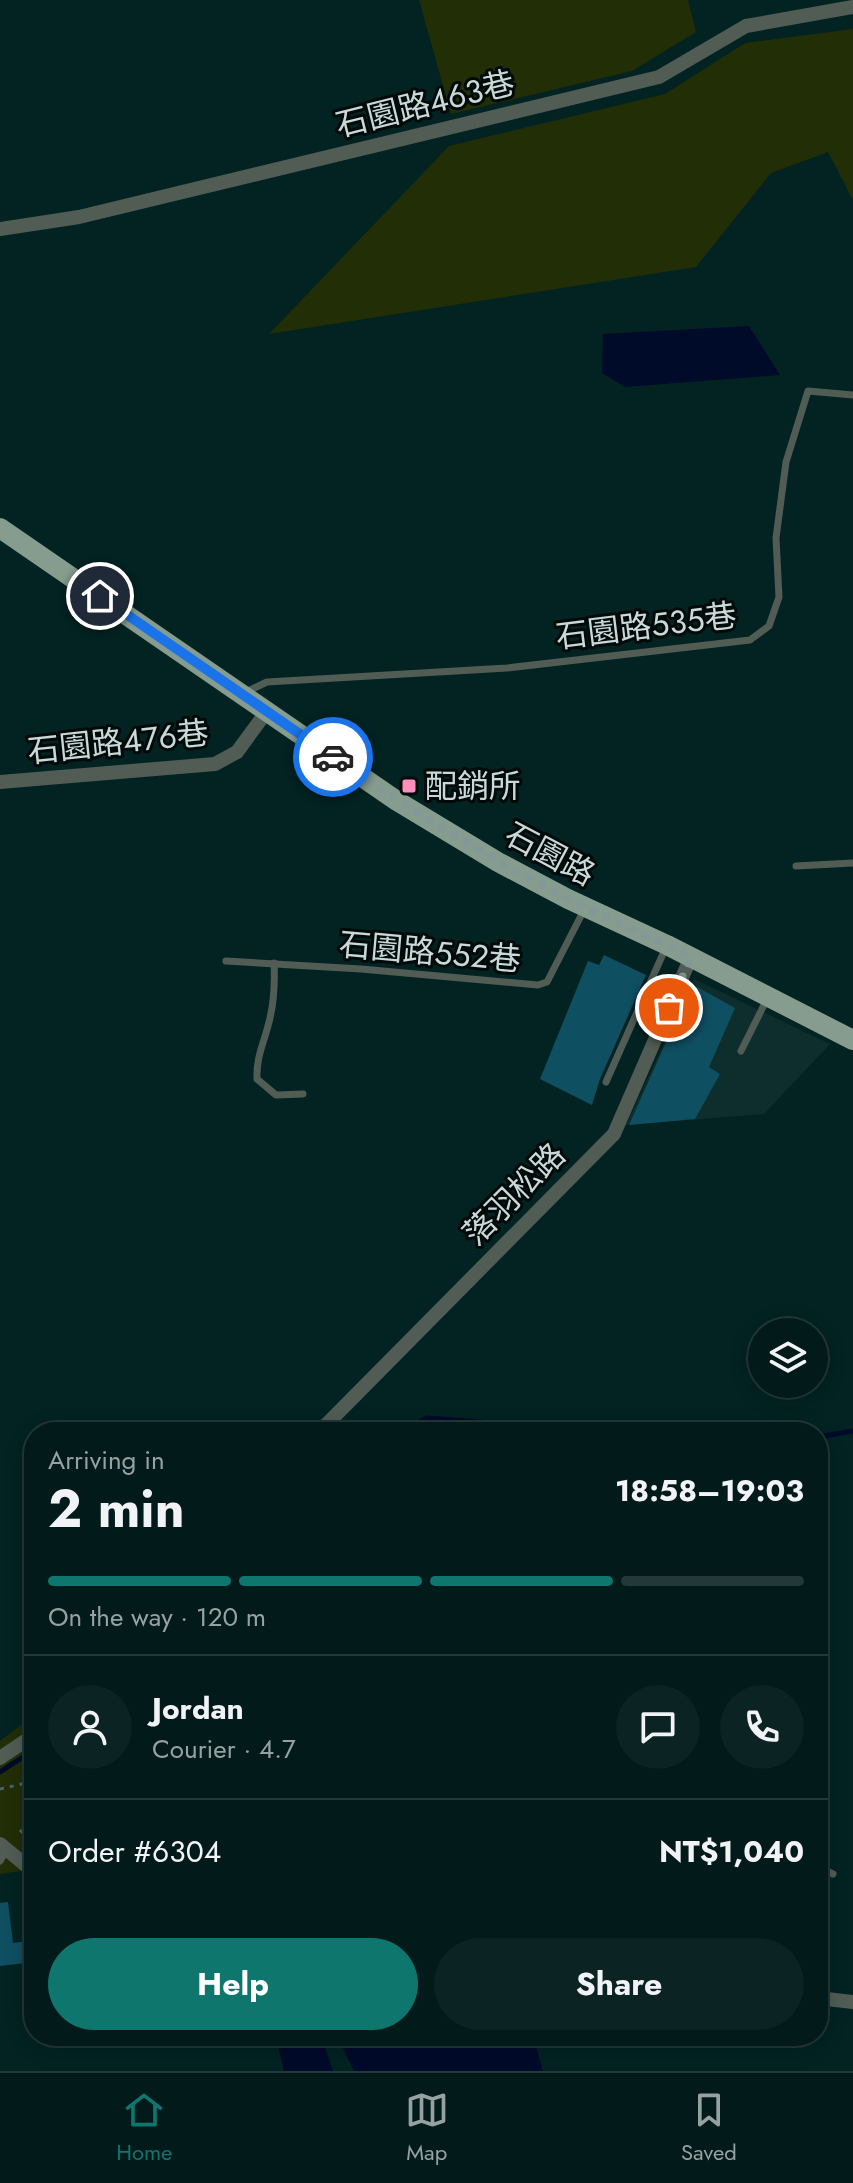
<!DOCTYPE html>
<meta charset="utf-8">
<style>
:root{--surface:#021a1a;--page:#0c2323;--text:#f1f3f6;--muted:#96a1a2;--line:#233839;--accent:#0f766e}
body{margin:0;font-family:Jost,"Noto Sans TC",sans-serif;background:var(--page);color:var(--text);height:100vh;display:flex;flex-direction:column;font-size:30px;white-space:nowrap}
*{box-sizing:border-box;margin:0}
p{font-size:26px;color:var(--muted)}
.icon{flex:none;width:44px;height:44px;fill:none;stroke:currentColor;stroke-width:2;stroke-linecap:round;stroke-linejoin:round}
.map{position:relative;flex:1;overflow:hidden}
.side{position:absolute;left:24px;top:1422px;width:804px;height:624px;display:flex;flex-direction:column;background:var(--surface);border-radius:32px;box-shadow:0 4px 20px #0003,0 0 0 2px var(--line)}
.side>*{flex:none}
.controls{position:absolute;left:748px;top:1318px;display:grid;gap:16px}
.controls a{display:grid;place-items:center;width:80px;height:80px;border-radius:50%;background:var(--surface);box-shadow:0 4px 20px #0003,0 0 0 2px var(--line);font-size:40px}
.pin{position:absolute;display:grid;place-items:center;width:68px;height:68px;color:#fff;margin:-34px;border:4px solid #fff;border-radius:50%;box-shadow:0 2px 8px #0007}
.courier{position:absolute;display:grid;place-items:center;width:80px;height:80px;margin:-40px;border:6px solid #1a73e8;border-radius:50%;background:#fff;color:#222;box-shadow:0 2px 10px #0007}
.headline em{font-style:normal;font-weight:700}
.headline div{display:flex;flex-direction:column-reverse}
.headline{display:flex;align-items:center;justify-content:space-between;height:136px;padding:0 24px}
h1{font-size:52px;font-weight:700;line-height:60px}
.bar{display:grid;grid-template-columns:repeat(4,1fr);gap:12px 8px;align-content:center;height:96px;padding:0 24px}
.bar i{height:10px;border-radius:6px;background:var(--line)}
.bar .selected{background:var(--accent)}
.bar p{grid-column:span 4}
.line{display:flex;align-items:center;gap:20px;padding:0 24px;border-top:2px solid var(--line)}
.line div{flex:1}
.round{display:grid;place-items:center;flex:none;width:84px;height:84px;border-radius:42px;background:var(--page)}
.primary-button{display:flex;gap:16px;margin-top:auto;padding:16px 24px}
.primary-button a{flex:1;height:92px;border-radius:48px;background:var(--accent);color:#fff;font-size:32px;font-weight:700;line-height:92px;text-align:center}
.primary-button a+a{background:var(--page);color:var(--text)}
.menu{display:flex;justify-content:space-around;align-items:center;height:112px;border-top:2px solid var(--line);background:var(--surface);font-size:22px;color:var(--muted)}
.menu a{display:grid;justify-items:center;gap:4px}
.menu .selected{color:var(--accent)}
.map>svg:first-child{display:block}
.built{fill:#0d2e2c}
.green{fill:#212e06}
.water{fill:#000a29}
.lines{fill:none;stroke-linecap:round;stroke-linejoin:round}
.stream{stroke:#000a29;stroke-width:5}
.building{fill:#0f4f62}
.path{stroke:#496463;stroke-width:3;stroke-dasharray:4 6;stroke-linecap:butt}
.service{stroke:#515c55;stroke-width:7}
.minor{stroke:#515c55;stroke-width:14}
.primary{stroke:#859c8e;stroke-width:20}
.done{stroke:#839998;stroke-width:8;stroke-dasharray:0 14.4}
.route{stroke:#1a73e8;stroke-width:10}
.poi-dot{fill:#fe8ebc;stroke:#010a09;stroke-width:3}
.labels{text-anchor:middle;stroke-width:6;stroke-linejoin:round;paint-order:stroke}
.street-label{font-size:32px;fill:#c8d9d8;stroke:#010a09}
.poi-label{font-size:32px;fill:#c8d9d8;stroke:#010a09;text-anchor:start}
</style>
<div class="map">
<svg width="853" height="2071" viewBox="0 0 853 2071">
<rect width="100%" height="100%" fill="#022322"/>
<path class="built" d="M694 979 830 1044 764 1114 626 1125Z"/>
<g class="green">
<path d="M419 0H688L696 32 632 71 451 114Z"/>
<path d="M853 29V200L828 152 771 173 696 267 269 334 449 146 665 94 745 43Z"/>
<path d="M34 1715V1874L22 1871 0 1874V1741Z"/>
</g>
<g class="water">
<path d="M749 326 780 375 625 387 602 373 603 334Z"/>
<path d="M321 2036 333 2071H284L277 2041Z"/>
<path d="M337 2036H533L543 2071H354Z"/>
</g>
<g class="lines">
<g class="stream">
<path d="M400 1432 427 1418 612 1432"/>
<path d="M818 1437 853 1431"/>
<path d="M0 1772 34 1750"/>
</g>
</g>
<g class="building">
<path d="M604 955 646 975 600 1079 592 1105 540 1079 588 961 599 965Z"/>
<path d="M692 984 735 1008 709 1067 720 1074 695 1119 629 1125Z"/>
<path d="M8 1902 13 1943 34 1940V1962L0 1966V1903Z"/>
</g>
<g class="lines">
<g class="path">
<path d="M0 1789 22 1784 34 1770"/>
<path d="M20 1830 34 1844"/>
</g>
<g class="service">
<path d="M246 692 267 682 507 668 750 640 769 626 779 597 776 538 786 462 808 391 853 395"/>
<path d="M796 866 853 863"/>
<path d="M226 961 361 969 538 985 547 982 585 908"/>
<path d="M274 963C275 983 274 1003 269 1022 264 1043 256 1057 257 1079L276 1095 303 1094"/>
<path d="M741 1051 767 999"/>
<path d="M606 1082 666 947"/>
<path d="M0 1861 7 1849"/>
<path d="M818 1867 833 1874"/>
</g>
<g class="minor">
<path d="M0 229 79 217 659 77 746 26 853 7"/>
<path d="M0 782 215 764 237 752 267 711"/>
<path d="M319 1432 614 1134 691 957"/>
<path d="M0 1758 34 1735"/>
<path d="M0 1844 34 1872"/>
<path d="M818 1998 853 2002"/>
</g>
<path class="primary" d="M0 528 397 801 498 862 568 899 667 945 853 1040"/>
</g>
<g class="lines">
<path class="done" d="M333 757C409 809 487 857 569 899 609 920 651 937 691 957L669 1008"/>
<path class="route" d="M100 596 333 757"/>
</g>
<rect class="poi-dot" x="401" y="778" width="16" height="16" rx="4"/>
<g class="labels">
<g class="street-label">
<text transform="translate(425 104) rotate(-14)" y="11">石園路463巷</text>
<text transform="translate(646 626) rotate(-7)" y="11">石園路535巷</text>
<text transform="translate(118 742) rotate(-6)" y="11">石園路476巷</text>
<text transform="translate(550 854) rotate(28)" y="11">石園路</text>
<text transform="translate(430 952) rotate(5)" y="11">石園路552巷</text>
<text transform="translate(514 1194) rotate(-45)" y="11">落羽松路</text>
</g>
<g class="poi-label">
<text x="425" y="797">配銷所</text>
</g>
</g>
</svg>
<div class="controls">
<a><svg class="icon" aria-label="layers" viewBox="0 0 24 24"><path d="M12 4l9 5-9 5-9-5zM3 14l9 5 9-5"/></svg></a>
</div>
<div class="pin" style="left:669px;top:1008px;background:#ea580c"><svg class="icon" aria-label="bag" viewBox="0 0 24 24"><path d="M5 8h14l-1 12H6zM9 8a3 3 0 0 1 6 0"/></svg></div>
<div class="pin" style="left:100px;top:596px;background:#1f2937"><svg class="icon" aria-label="home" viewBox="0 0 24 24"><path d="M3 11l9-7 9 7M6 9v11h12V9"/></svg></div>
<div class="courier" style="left:333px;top:757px"><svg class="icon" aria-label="car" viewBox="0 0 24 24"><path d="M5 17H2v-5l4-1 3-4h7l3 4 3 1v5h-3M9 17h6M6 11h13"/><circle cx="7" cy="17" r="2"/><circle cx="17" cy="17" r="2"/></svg></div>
<section class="side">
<div class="headline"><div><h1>2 min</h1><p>Arriving in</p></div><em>18:58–19:03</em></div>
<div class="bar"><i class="selected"></i><i class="selected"></i><i class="selected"></i><i></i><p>On the way · 120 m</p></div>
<div class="line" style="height:144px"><a class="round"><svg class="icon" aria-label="person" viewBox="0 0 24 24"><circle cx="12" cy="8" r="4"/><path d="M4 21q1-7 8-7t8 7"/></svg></a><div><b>Jordan</b><p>Courier · 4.7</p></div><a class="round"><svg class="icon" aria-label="chat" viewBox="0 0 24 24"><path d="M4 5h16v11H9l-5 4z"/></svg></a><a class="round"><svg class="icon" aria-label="phone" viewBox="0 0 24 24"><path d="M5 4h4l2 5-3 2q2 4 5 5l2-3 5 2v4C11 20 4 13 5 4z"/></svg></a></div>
<div class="line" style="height:104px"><div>Order #6304</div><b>NT$1,040</b></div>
<div class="primary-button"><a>Help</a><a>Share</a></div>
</section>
</div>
<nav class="menu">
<a class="selected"><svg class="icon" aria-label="home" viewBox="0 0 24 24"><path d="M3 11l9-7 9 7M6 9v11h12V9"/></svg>Home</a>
<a><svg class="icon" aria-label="map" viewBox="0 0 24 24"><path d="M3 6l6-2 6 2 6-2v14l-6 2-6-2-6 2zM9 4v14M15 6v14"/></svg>Map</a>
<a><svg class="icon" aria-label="saved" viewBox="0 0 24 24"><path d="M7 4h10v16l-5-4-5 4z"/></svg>Saved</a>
</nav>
